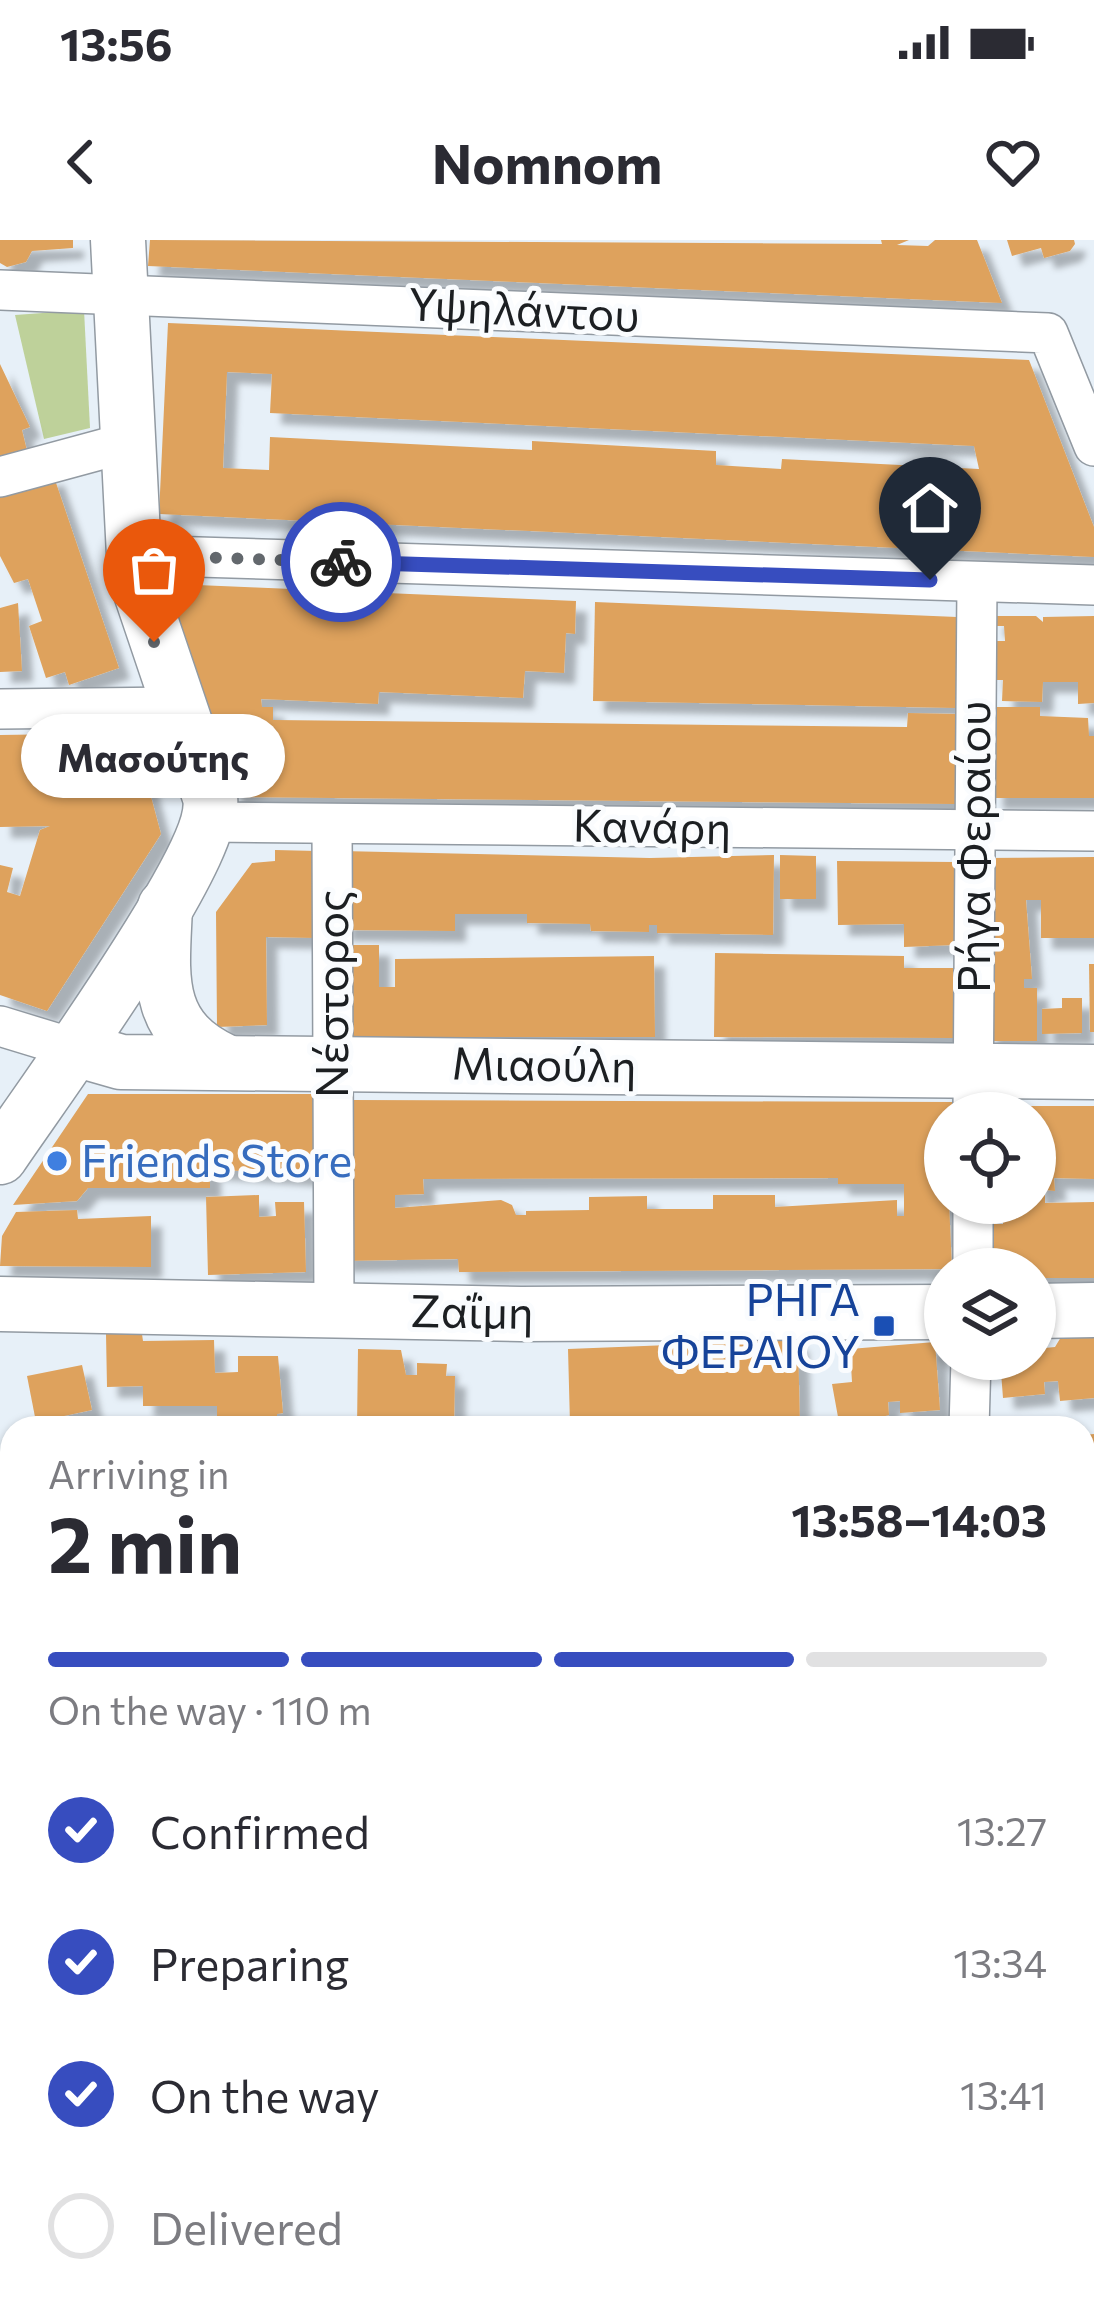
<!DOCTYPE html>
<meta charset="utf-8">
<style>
:root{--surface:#fff;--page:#f7f7f7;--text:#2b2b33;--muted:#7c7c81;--line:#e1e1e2;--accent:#374dbf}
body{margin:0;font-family:Commissioner,sans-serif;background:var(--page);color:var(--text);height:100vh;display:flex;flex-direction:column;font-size:45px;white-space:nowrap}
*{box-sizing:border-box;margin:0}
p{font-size:39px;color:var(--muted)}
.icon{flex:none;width:66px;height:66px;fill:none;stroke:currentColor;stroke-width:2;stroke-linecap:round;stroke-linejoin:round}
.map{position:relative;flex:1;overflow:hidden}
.drawer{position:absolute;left:0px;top:1176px;width:1095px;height:903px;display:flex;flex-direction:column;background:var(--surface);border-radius:36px 36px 0 0;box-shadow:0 3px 9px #0004}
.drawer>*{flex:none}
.tools{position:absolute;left:924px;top:852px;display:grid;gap:24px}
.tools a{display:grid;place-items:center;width:132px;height:132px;border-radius:50%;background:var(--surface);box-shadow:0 3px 9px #0004;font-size:60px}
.pin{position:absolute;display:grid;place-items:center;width:102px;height:102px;color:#fff;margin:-123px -51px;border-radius:50% 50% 50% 0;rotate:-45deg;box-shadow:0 0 12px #0007}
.pin .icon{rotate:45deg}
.courier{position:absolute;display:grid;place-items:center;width:120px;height:120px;margin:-60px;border:9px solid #374dbf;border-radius:50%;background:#fff;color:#222;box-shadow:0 3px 15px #0007}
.bubble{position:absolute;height:84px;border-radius:42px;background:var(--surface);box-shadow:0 3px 9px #0004;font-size:39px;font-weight:700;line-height:84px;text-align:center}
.summary em{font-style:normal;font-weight:700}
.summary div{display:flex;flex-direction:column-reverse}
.summary{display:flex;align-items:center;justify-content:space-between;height:204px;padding:0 48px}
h1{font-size:78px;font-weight:700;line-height:90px}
.bar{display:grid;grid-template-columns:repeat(4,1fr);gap:18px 12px;align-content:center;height:144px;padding:0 48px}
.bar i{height:15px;border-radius:9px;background:var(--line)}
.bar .current{background:var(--accent)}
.bar p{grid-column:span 4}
ol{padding:0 48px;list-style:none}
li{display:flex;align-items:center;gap:36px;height:132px}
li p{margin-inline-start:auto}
li .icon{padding:12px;border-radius:50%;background:var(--accent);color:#fff;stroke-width:4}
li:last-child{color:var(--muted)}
li i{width:66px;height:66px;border:6px solid var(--line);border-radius:50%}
.status{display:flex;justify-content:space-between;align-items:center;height:84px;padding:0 60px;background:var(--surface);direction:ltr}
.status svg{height:33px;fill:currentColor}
header{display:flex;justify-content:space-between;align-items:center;height:156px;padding:0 48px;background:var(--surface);font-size:54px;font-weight:700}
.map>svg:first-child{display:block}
.green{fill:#bed19a}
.forest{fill:#abc673}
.building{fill:#dea25d;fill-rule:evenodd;filter:url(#shadow)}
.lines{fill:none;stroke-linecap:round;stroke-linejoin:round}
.street-casing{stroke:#929aa2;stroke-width:42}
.secondary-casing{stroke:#929aa2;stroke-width:57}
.street{stroke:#fff;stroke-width:39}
.secondary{stroke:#fff;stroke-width:54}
.done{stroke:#63686d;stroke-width:12;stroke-dasharray:0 21.6}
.route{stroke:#374dbf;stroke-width:15}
.shop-dot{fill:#3f7fe0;stroke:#fafcfe;stroke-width:4.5}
.transit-dot{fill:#1a4fb4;stroke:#fafcfe;stroke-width:4.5}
.labels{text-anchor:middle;stroke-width:10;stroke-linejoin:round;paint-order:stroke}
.street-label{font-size:45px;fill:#1c1f22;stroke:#fafcfe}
.shop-label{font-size:45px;fill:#366cbe;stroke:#fafcfe;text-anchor:start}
.transit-label{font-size:45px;fill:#164399;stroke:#fafcfe;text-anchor:end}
</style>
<div class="status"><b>13:56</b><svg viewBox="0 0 49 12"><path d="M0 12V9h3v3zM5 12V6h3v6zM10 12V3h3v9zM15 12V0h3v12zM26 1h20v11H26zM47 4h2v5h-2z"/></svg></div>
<header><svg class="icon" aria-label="back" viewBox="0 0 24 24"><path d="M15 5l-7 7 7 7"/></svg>Nomnom<svg class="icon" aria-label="heart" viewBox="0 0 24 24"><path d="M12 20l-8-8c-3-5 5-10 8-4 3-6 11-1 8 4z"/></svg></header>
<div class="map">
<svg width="1094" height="2078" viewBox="0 0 1094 2078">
<defs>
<filter id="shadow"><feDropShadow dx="11" dy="11" stdDeviation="3" flood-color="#0004"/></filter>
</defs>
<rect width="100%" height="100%" fill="#e7f0f8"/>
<g class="green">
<path d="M84 70 90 188 44 199 15 75Z"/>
<path d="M3 1574H12V1802L3 1797Z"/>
</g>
<path class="forest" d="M1094 1816V2048L1083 2034V1845Z"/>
<g class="building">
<path d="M0 0H73V8L32 11 26 22 7 27 0 23Z"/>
<path d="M150 0 882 4 881 0H909L897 5 928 6 935 0H977L1002 63 148 26Z"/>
<path d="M1007 0H1074L1075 4 1070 11 1044 18 1041 8 1012 16Z"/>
<path d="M168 83 1029 120 1094 287V317L159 274ZM227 132 272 134 270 173 974 206 979 229 782 219 781 229 716 225V211L532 201V210L270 197 269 230 223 228Z"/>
<path d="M0 124 30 187 22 190 29 219 6 225 0 216Z"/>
<path d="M53 234 119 428 69 445 65 432 46 438 29 386 42 381 28 339 14 343 0 316V246Z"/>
<path d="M174 344 576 361 575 394 566 393 564 433 525 431 523 458 379 452 378 464 261 459 262 467H273V480L907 487 908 473 956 474 955 564 233 557 170 353Z"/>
<path d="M595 362 957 377 956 468 593 461Z"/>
<path d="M18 363 22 431 0 432V368Z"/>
<path d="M993 376H1036L1043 382V377L1094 376V463L1078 464V442H1043L1042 462 1002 461 1003 440H993V401H1005L1004 386H993Z"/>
<path d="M992 467H1040V476L1088 478 1089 496H1094V558H992Z"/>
<path d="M134 493 161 594 47 771 0 755V625L13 628 7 652 20 656 40 590 50 586 0 587V495Z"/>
<path d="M275 610 317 611 316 698 266 697 267 785 217 787 216 672 252 623 275 621Z"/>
<path d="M341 611 650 618 774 615 773 695 657 693V685H649V692L591 691 590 684 527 683V674H455V691L340 690Z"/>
<path d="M780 615 816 616V659H780Z"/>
<path d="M1094 617V698H1041V660H1026L1032 739H1024V748H1037V801H986L985 618Z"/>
<path d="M837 621 955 622 954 705 904 707V684L838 685Z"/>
<path d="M342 705H379V747H395V719L654 716 655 797H343Z"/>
<path d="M715 713 904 716V728H954L953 798 714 797Z"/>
<path d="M1089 724H1094V792H1090Z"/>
<path d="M1062 758H1082V793L1042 794V769L1062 768Z"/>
<path d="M88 854H315V936L210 929V948H88L77 961 13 965Z"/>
<path d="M348 860 953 862V873H945L952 1029 459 1032 458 1019 339 1021ZM838 938V944H904V976H897V960L775 967V955H713V969H647V956L589 957V970L526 971V975H516L512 965 501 960 395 968V955L424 954 423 939Z"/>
<path d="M993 866H1094V939L1054 938 1055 951 1045 950V963L1094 962V1038H1035V1029H992L991 984H1003V963H1035V873H993Z"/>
<path d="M259 955V977L276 976 275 962H304L306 1032 208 1035 206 957Z"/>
<path d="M77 970 78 979 151 976V1027L0 1026 2 996 16 972Z"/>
<path d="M106 1094H142L143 1101 214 1100 215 1133 238 1132V1116H278L283 1173 277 1174V1188H217V1166H143V1146L107 1147Z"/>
<path d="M1094 1094V1158L1060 1161 1058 1141 1044 1142 1045 1154 1003 1158 1000 1119H1035V1109L1055 1107 1061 1097Z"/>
<path d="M798 1100 800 1188H707L706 1182H684V1188L570 1184 568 1109Z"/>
<path d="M935 1102 940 1170 900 1173V1161L888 1162 889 1175 840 1188 832 1144 852 1142 850 1109Z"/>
<path d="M358 1109 401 1110 406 1135H417V1123L447 1124 446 1136H455L454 1188H357Z"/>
<path d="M82 1125 92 1170 36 1182 27 1136Z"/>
<path d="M1094 1194V1221L1083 1222V1195Z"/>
<rect x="3" y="1484" width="9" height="90"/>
<path d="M1083 1510 1094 1512V1542L1083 1540Z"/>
<path d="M167 2067H222L216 2078H189Z"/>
<path d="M336 2067H410L422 2073 419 2078H330Z"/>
<path d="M465 2067H555L549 2078H485Z"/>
<path d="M587 2067H616L645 2078H583Z"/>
<path d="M774 2067H805L807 2078H721Z"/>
</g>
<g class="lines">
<g class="street-casing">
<g id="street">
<path d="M0 50 1048 93 1094 206"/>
<path d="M0 237 129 202"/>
<path d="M133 315 1094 345"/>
<path d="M0 469 177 467"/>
<path d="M210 582 1094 591"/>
<path d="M332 584 334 1069"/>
<path d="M0 786 72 808"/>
<path d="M973 873 977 342"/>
<path d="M973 1029V963"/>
<path d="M969 1188 971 1119"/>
<path d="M1083 1351 1094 1353"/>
<path d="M0 1381 12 1377"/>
<path d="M1083 1793 1094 1764"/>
<path d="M0 1823 12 1830"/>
<path d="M443 2067 456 2078"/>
</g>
</g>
<g class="secondary-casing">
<g id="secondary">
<path d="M165 667C162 736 153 788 224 821"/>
<path d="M72 808 121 822 1094 832"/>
<path d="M0 917C40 857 220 614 210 557L135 335 118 0"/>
<path d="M0 1064 521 1074 945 1072"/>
<path d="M1035 1071 1094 1070"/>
</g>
</g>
<use href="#street" class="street"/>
<use href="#secondary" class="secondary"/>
</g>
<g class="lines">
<path class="done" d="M154 402 138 354 133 315 341 322"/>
<path class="route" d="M341 322 930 340"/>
</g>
<circle class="shop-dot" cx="57" cy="921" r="12"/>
<rect class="transit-dot" x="872" y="1074" width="24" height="24" rx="6"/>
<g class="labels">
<g class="street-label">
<text transform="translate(524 70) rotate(3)" y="16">Υψηλάντου</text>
<text transform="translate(652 587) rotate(1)" y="16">Κανάρη</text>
<text transform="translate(974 607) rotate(-90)" y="16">Ρήγα Φεραίου</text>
<text transform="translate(332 754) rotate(-90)" y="16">Νέστορος</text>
<text transform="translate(544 825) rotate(1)" y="16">Μιαούλη</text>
<text transform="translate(472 1072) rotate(1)" y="16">Ζαΐμη</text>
</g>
<g class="shop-label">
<text x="81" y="937">Friends Store</text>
</g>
<g class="transit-label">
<text x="860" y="1076">ΡΗΓΑ<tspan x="860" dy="52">ΦΕΡΑΙΟΥ</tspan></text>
</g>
</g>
</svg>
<div class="tools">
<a><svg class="icon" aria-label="locate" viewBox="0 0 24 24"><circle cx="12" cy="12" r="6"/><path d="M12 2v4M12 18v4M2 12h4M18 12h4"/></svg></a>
<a><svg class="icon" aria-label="layers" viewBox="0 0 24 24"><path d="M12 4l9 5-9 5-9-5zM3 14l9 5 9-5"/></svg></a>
</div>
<div class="pin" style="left:154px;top:402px;background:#ea580c"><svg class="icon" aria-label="bag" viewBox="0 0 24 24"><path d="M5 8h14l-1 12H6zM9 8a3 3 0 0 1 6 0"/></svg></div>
<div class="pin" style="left:930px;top:340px;background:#1f2937"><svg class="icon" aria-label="home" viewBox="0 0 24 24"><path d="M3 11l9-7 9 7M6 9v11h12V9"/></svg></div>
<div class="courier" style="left:341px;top:322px"><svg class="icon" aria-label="bike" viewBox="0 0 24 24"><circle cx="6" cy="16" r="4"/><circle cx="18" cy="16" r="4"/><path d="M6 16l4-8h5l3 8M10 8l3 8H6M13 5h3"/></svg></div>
<div class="bubble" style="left:21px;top:474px;width:264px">Μασούτης</div>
<section class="drawer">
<div class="summary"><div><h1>2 min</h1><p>Arriving in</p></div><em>13:58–14:03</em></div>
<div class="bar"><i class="current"></i><i class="current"></i><i class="current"></i><i></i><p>On the way · 110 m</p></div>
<ol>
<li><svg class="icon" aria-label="check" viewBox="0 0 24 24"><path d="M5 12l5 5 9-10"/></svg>Confirmed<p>13:27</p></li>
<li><svg class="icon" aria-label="check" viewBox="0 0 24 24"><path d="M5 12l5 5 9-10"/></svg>Preparing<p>13:34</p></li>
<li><svg class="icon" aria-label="check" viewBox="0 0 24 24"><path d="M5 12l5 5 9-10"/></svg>On the way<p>13:41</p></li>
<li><i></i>Delivered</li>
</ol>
</section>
</div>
